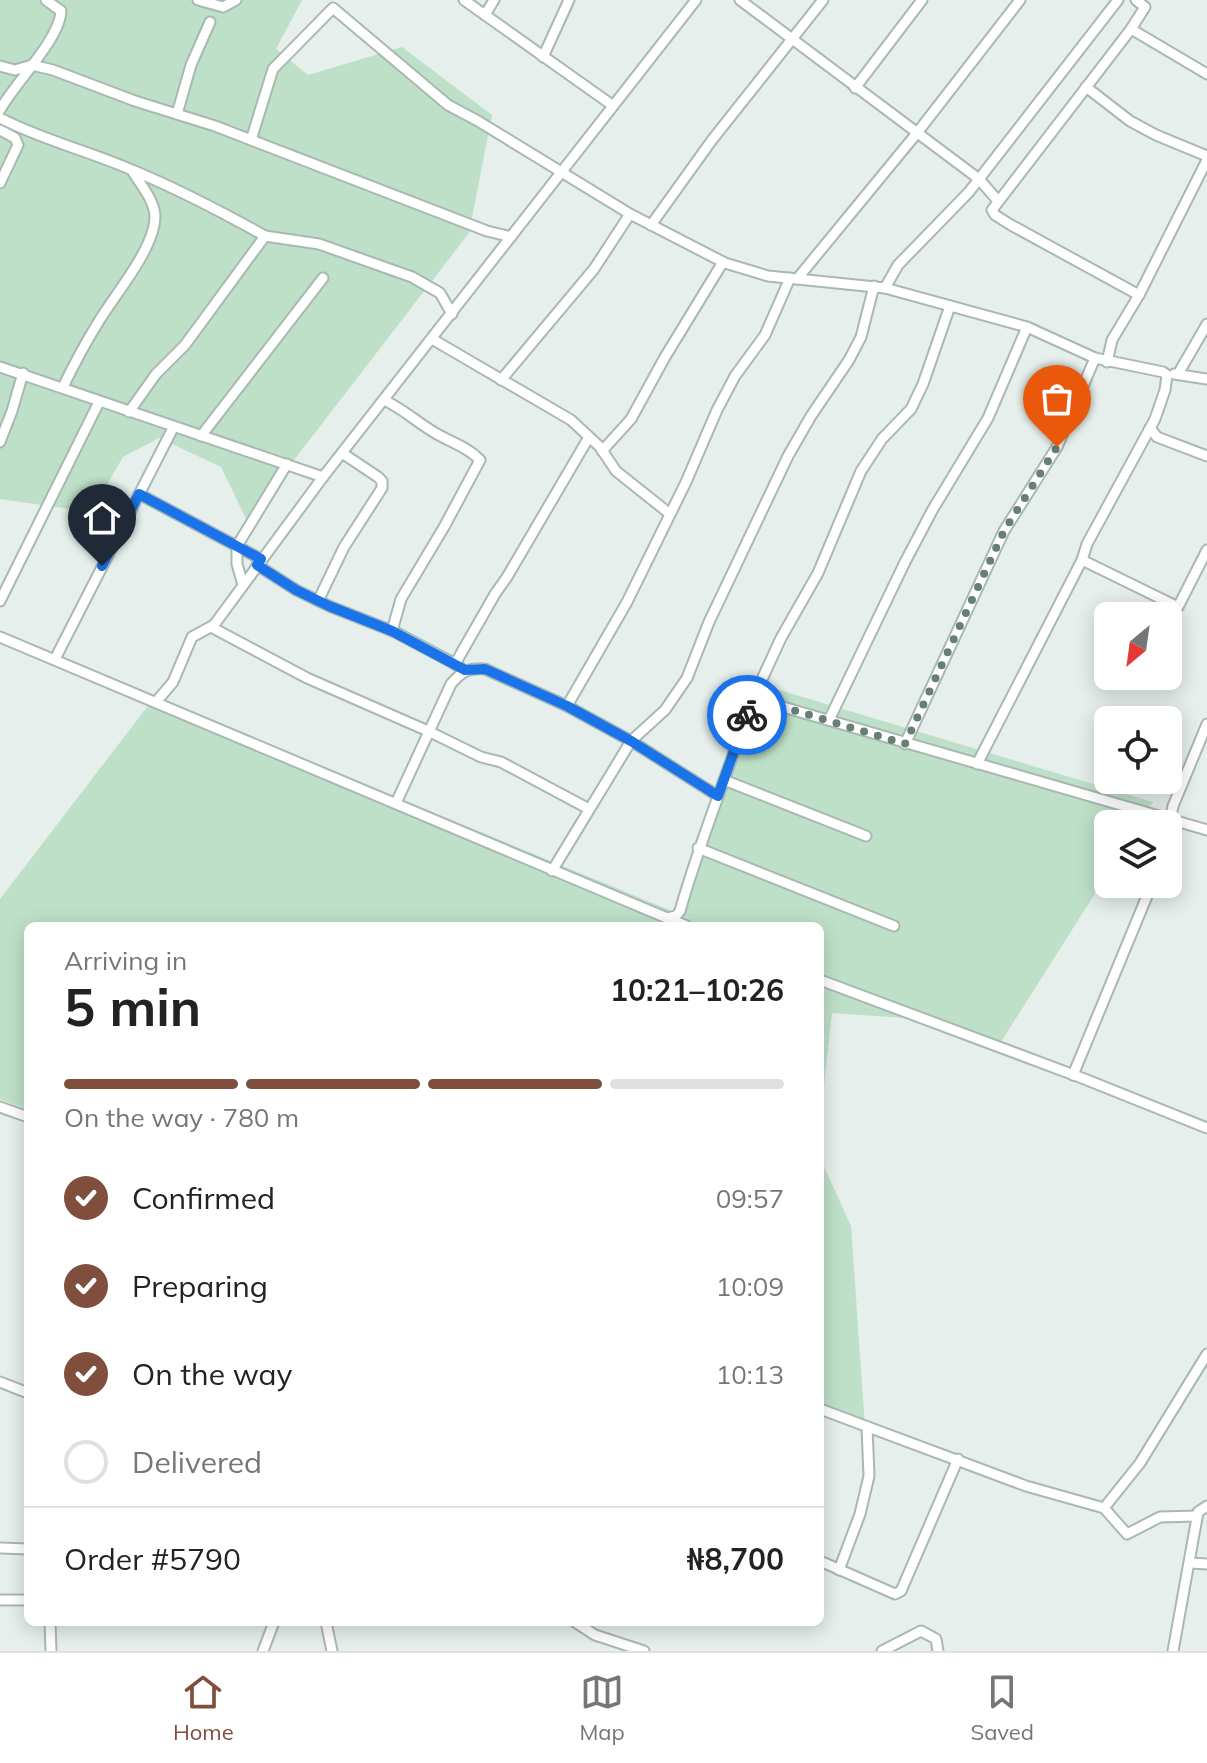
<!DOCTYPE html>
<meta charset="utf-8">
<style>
:root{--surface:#fff;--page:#f2f2f2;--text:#222;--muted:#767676;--line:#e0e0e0;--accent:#804e3d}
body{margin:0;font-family:Mulish,sans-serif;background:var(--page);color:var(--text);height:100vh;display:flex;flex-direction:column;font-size:30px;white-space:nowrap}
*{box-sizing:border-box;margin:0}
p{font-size:26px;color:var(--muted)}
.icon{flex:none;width:44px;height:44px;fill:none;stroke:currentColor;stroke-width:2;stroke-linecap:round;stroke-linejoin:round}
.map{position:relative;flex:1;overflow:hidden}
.panel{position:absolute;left:24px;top:922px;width:800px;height:704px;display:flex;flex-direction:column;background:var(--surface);border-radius:12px;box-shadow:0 4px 20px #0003}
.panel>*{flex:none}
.needle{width:52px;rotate:209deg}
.tools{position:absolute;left:1094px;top:602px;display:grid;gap:16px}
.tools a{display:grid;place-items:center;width:88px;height:88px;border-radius:12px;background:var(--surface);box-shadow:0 4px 20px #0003;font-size:40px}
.pin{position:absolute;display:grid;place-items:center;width:68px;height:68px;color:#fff;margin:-82px -34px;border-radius:50% 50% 50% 0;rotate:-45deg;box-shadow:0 0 8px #0007}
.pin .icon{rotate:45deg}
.courier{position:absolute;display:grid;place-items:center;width:80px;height:80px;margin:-40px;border:6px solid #1a73e8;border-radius:50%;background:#fff;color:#222;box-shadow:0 2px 10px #0007}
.overview em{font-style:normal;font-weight:700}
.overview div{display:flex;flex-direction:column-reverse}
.overview{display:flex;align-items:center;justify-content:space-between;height:136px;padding:0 40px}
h1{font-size:52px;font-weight:700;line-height:60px}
.bar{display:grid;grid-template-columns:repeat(4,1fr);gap:12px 8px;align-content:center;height:96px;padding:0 40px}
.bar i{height:10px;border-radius:6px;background:var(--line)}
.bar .current{background:var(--accent)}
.bar p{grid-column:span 4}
.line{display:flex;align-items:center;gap:20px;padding:0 40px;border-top:2px solid var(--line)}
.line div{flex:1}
ol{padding:0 40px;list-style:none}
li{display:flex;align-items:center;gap:24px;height:88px}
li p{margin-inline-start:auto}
li .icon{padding:8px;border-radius:50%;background:var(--accent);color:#fff;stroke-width:4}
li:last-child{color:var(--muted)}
li i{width:44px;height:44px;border:4px solid var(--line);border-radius:50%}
.tab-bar{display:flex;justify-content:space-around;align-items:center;height:112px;border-top:2px solid var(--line);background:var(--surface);font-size:22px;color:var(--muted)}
.tab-bar a{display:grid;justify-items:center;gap:4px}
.tab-bar .current{color:var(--accent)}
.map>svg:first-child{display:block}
.green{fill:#bfe0c8}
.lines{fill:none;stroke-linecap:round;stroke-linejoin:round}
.minor-casing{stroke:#a8b8b2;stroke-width:13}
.minor{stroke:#fff;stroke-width:9}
.done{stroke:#687f78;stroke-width:8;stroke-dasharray:0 14.4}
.route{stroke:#1a73e8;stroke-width:10}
</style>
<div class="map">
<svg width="1207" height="1651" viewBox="0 0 1207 1651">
<rect width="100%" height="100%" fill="#e6efeb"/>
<g class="green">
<path d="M0 0H302L276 49 308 75 402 47 492 115 469 233 247 521 221 467 159 438 123 457 91 512 0 499Z"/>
<path d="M766 686 1153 802 1139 824H1108V873L1001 1042 905 1018 832 1013 820 1122V926H28V1110L0 1099V899L154 698 677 913Z"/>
<path d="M820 1158 851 1226 865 1427 820 1410Z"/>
</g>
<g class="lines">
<g class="minor-casing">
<g id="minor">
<path d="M198 0 223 7 236 0"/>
<path d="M464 0 612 105"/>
<path d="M740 0 979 179 998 201"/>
<path d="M1136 0 1145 7 1131 29 992 210 995 215 1011 225 1139 295"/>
<path d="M485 15 494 0"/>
<path d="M1131 29 1207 74"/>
<path d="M543 57 569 0"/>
<path d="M0 66 15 70 32 65 53 70 135 101 215 126 487 231 511 237"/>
<path d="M1086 87 1130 121 1156 135 1207 156"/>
<path d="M855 88 922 0"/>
<path d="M0 110C14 84 60 39 61 11L46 0"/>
<path d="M177 114 191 65 210 22"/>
<path d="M0 118C42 140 89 151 132 170 178 189 222 212 265 236"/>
<path d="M0 130 15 138 18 145 0 183"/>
<path d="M251 140 273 69 333 8 448 105 478 121 630 214 725 263 768 276 885 288 1027 327 1095 358 1163 372 1167 375 1165 390 1155 419 1087 544 1082 560 977 764"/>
<path d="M651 225 712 140 823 0"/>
<path d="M797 279 917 133 1020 0"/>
<path d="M885 288 898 265 969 192 1118 0"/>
<path d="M432 339 571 420 600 447 616 471 670 514"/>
<path d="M1107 362 1112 340 1139 295 1207 160"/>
<path d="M0 367 323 477"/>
<path d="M1174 374 1207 379"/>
<path d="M1178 374 1207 324"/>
<path d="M501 380 594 269 630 214"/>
<path d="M63 387C74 364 86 342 99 321 116 293 155 248 155 216 154 200 141 185 133 172"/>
<path d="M384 400C403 409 414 420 432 431 447 441 467 446 480 460L444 527 401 599 392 631"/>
<path d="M129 412 156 374 185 345 265 236 319 244 412 277 440 293 452 314"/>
<path d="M1150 428 1157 437 1207 456"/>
<path d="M201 436 323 278"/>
<path d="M0 442 12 411 23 373"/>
<path d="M602 451 631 419 665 357 723 262"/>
<path d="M139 494 261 559"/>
<path d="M1082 560 1178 607 1207 550"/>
<path d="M257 565 296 590 329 606 395 632 459 666"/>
<path d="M243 585 237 564V546L287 464"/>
<path d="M0 601 99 402"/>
<path d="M318 601 344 547 382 488V481L378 477 342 453"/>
<path d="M211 627 307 678 428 731 481 757 501 762 589 809"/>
<path d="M0 637 667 918 676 916 680 911C700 840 728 773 751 703L783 707 1207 830"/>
<path d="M55 659 173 428"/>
<path d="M455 664 495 594 507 577 589 437"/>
<path d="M156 702 173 682 192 637 214 625 323 477 696 0"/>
<path d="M751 703 781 638 818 573 861 471 882 439 911 409 923 384 950 306"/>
<path d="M567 706 627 602 686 482 717 410 735 376 765 335 790 278"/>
<path d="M829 720 905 562 933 509 988 418 1027 327"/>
<path d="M905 744 1004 531 1057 447 1095 358"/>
<path d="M724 780 866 836"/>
<path d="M396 803 451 684C462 671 468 668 485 669L567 706 631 741 718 796"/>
<path d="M1168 832 1173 806 1207 724"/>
<path d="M698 848 894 926"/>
<path d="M552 871 631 741 665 710 687 678 709 622 788 456 811 416 849 360 861 337 874 286"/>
<path d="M669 919 687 926"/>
<path d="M820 980 1082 1078 1207 1128"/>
<path d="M1073 1075 1152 884"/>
<path d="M0 1107 28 1117"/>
<path d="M0 1382 28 1393"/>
<path d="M820 1409 1026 1486 1104 1508 1127 1534 1160 1517 1197 1516"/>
<path d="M1104 1508 1140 1463 1207 1354"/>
<path d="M0 1548 28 1549"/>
<path d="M820 1561 895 1594 901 1591 958 1459"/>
<path d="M1191 1563 1207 1564"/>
<path d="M839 1570 860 1514 869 1476 867 1427"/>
<path d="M0 1600H28"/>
<path d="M50 1622 51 1651"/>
<path d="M326 1622 332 1651"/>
<path d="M575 1622 595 1635 644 1651"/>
<path d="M263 1651 274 1622"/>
<path d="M882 1651 921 1631 936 1639 938 1651"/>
<path d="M1173 1651 1198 1512 1207 1506"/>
</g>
</g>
<use href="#minor" class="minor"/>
</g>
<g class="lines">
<path class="done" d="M747 715 751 703 783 707 905 744 1004 531 1057 447"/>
<path class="route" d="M102 566 139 494 261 559 257 565 296 590 329 606 392 631 465 670 485 669 567 706 631 741 718 796 747 715"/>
</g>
</svg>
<div class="tools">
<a><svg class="needle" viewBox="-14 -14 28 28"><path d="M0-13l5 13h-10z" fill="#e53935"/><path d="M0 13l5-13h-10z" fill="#767676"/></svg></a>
<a><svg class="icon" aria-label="locate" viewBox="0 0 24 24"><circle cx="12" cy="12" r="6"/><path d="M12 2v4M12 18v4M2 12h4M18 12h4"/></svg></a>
<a><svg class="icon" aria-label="layers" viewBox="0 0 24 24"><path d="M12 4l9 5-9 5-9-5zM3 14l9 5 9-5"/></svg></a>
</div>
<div class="pin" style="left:1057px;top:447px;background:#ea580c"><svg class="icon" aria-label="bag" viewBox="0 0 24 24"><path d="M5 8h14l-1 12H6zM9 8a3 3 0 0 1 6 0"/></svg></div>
<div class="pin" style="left:102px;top:566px;background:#1f2937"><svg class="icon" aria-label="home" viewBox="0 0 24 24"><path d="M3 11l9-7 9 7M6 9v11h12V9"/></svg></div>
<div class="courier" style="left:747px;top:715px"><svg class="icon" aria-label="bike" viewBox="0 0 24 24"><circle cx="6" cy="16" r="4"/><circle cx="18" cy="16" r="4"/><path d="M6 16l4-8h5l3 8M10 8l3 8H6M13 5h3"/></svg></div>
<section class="panel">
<div class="overview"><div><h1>5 min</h1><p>Arriving in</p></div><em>10:21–10:26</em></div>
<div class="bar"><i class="current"></i><i class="current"></i><i class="current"></i><i></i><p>On the way · 780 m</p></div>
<ol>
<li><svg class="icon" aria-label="check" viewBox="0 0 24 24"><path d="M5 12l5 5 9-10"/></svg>Confirmed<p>09:57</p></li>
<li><svg class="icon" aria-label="check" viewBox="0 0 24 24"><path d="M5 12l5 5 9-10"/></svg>Preparing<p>10:09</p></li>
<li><svg class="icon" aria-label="check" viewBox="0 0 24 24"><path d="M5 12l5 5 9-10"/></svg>On the way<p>10:13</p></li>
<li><i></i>Delivered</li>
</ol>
<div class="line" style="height:104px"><div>Order #5790</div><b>₦8,700</b></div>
</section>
</div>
<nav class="tab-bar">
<a class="current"><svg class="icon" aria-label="home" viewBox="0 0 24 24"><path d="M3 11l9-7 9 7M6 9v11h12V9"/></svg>Home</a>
<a><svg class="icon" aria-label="map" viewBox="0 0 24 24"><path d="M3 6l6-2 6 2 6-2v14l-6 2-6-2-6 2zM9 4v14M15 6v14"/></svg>Map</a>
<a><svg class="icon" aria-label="saved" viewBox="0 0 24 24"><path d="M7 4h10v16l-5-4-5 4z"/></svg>Saved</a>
</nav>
